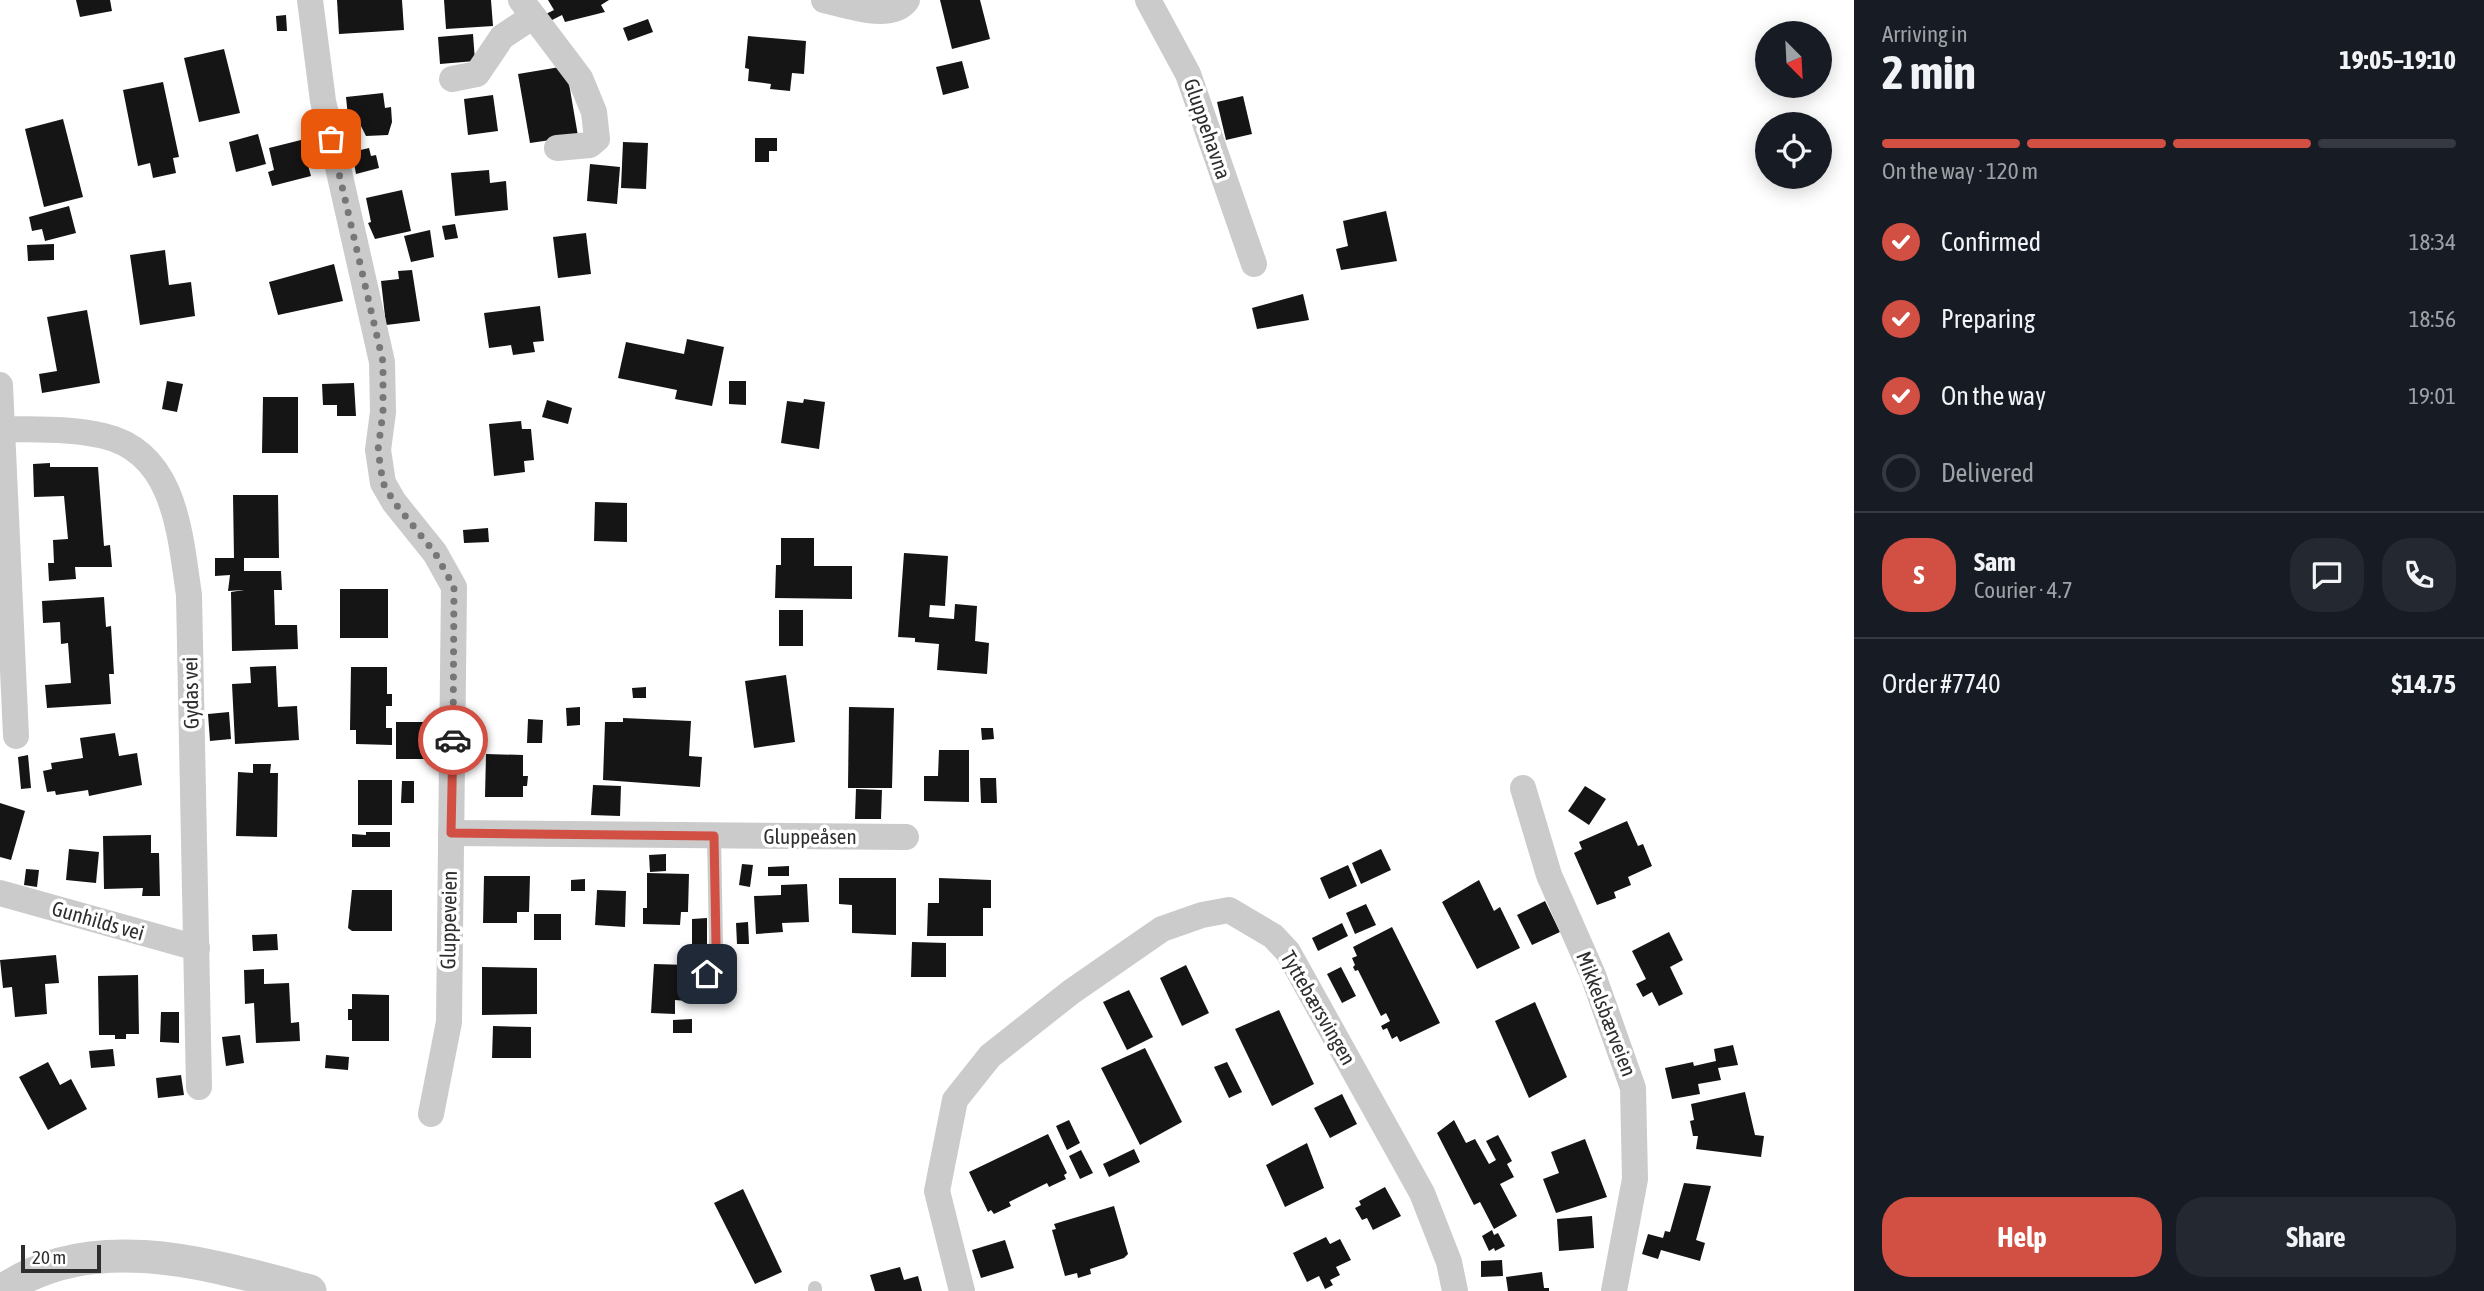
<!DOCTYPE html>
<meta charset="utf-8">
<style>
:root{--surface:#171b24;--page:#242831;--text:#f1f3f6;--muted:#9ea1a6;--line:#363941;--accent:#d24f43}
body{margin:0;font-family:"Asap Condensed",sans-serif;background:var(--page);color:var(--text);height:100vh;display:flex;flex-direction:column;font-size:26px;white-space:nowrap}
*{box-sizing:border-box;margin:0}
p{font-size:23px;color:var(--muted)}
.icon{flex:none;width:38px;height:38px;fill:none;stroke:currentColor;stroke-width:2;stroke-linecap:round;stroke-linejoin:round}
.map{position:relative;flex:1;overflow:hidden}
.drawer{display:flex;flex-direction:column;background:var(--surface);width:630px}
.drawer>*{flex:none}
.needle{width:46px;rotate:156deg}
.buttons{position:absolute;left:1755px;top:21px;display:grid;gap:14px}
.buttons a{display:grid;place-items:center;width:77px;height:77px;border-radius:50%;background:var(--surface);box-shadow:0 4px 18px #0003;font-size:35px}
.scale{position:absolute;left:21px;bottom:18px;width:80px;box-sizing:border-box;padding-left:7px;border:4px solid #2e2e2e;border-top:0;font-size:19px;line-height:24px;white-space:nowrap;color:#2e2e2e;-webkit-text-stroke:5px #fff;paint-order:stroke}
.pin{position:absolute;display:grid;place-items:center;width:60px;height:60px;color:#fff;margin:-30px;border-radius:14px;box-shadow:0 4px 10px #0006}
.courier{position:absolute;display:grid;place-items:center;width:70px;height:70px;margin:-35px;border:5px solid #d24f43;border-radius:50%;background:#fff;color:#222;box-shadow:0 2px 9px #0007}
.overview em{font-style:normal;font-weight:700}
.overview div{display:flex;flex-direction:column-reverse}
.overview{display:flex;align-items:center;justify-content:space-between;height:119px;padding:0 28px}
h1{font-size:46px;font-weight:700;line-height:52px}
.bar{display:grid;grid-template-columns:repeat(4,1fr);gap:10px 7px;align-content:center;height:84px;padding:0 28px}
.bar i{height:9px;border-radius:5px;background:var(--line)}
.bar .on{background:var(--accent)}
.bar p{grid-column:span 4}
.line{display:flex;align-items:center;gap:18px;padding:0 28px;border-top:2px solid var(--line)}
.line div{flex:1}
.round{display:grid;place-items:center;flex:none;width:74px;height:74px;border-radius:28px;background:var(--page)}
ol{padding:0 28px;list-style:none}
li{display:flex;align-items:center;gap:21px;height:77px}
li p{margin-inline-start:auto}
li .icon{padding:7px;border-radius:50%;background:var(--accent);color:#fff;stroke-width:4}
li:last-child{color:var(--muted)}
li i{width:38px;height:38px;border:4px solid var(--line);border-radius:50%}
.primary-button{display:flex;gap:14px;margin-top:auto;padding:14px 28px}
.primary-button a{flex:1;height:80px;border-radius:28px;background:var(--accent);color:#fff;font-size:28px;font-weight:700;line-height:80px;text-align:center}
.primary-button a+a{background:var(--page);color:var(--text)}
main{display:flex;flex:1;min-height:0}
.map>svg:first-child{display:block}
.building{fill:#151515}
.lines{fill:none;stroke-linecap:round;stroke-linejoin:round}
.service{stroke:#cbcbcb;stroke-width:14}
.minor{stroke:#cbcbcb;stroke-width:26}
.tertiary{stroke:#cbcbcb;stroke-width:33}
.done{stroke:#777;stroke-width:7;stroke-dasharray:0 12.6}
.route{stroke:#d24f43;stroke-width:9}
.labels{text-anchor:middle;stroke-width:7;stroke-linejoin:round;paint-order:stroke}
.street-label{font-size:21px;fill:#2e2e2e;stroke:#fff}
</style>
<main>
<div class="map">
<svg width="1854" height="1291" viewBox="0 0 1854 1291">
<rect width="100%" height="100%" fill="#fff"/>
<g class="building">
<path d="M76 0H110L112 11 80 17Z"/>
<path d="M337 0H402L404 30 339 34Z"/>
<path d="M444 0H491L493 26 446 29Z"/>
<path d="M548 0H609L601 5 605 12 565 22 562 15 550 21 546 14 554 10Z"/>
<path d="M940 0H980L990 39 952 49Z"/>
<path d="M286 15 287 31H277L276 16Z"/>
<path d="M648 19 653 32 628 41 623 28Z"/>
<path d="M473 34 475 61 440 64 438 37Z"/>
<path d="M748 36 806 41 804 74 792 73 790 91 770 89 771 84 748 81 749 69 745 68Z"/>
<path d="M224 49 240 113 199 122 184 58Z"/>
<path d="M962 61 969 88 943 95 936 67Z"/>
<path d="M566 66 578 136 530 143 518 74Z"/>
<path d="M163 82 179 157 173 158 176 173 153 178 150 163 138 166 123 90Z"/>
<path d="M383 93 385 108 391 107 392 122 388 135 366 136 361 126 349 127 346 97Z"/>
<path d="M493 95 498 131 468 135 464 99Z"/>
<path d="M1243 96 1252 134 1226 140 1217 102Z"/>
<path d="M63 119 83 197 44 207 25 129Z"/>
<path d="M258 134 266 164 236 172 229 142Z"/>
<path d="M755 138H777V151H769V162H755Z"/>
<path d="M301 140 311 176 272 186 268 172 274 170 269 148Z"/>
<path d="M623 142 648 143 646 189 621 188Z"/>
<path d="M369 148 371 156 376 155 379 168 356 174 352 152Z"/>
<path d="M590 164 620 167 617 204 587 201Z"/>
<path d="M489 170 490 183 506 181 508 210 455 216 451 173Z"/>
<path d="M402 190 411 231 375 239 368 223 371 222 366 198Z"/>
<path d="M69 206 76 233 45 241 42 229 32 231 29 217Z"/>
<path d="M1386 211 1397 261 1341 270 1336 249 1348 246 1343 221Z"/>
<path d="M455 224 458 238 445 240 442 226Z"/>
<path d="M430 230 434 257 411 262 404 236Z"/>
<path d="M586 233 591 274 558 278 553 237Z"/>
<path d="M54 244V260L28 261 27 245Z"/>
<path d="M165 250 169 285 191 282 195 316 140 325 130 255Z"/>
<path d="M334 264 343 301 278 315 269 282Z"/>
<path d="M412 270 420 321 386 325 381 281 399 279 398 271Z"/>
<path d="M1303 294 1309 320 1257 329 1252 308Z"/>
<path d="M540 306 544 341 533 342 535 352 513 355 511 345 489 348 484 313Z"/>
<path d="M87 310 100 383 42 393 39 374 57 371 47 317Z"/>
<path d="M687 339 724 347 712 406 675 399 677 390 618 378 626 342 684 354Z"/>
<path d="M167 381 183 384 177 412 162 409Z"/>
<path d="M729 381H746V405L729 404Z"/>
<path d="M354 383 356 416H337V405H323L322 384Z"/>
<path d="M263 397H298V453H262Z"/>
<path d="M804 399 825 402 819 449 781 443 787 401 803 403Z"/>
<path d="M547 400 572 408 568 424 542 417Z"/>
<path d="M521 421 522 429H531L534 460 524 461 525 472 494 476 489 424Z"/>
<path d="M50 463V467H98L104 546 110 545 112 567H75L76 579 49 581 48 563H54L53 540 68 539 64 496 34 497 33 464Z"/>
<path d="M233 495H278L279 558H244V571H281L282 590H274L275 625H297L298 649 232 651 231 592 244 590 228 591 230 575 215 576V558H234Z"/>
<path d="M595 502 627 503V542L594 541Z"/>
<path d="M488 528 489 542 464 543 463 530Z"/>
<path d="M781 538H814V566H852V599L775 598 776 565H781Z"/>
<path d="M904 553 948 556 945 606 930 605 929 617 954 619 955 604 977 606 975 641 989 643 987 674 937 670 939 644 915 642V638L898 637Z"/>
<rect x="340" y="589" width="48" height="49"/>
<path d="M104 597 106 627 111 626 114 674H109L111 704 47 708 45 685 71 683 68 643 61 644 60 622 43 623 42 601Z"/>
<rect x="779" y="610" width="24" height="36"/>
<path d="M276 666 278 707 297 706 299 740 235 744 232 684 251 683 250 667Z"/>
<path d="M351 667H387V694H392V706H386V728H392V745L356 744V730H350Z"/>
<path d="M786 675 795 742 754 748 745 681Z"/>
<path d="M646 687V698H633L632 688Z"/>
<path d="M580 707V725L567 726 566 708Z"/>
<path d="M849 707 894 708 892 788H848Z"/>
<path d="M229 712 231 739 210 741 208 714Z"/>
<path d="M623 718 691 721 689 756 702 757 700 787 603 780 605 722H623Z"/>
<path d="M528 719 543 720 542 743H527Z"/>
<path d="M396 722H430L429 759H396Z"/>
<path d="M981 728H993L994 739 982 740Z"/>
<path d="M115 733 119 756 137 753 142 785 89 796 88 790 56 795 55 791 47 792 43 771 52 769 51 763 83 758 80 738Z"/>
<path d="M939 750H969V802L924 801V776H938Z"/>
<path d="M486 754 523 755V776H528L527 786H523V797H485Z"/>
<path d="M28 755 31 788 21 789 18 757Z"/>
<path d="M253 764H271L270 773H278L277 837 236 836 238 772 253 773Z"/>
<path d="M980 778H996L997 803H981Z"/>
<rect x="358" y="780" width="34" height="45"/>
<path d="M402 781H414V803H401Z"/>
<path d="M593 785 621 786 620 816 591 815Z"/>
<path d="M1585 786 1606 799 1589 825 1568 811Z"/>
<path d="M856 789 882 790 881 819H855Z"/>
<path d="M0 803 25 811 11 860 0 857Z"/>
<path d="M1627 821 1638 846 1643 844 1652 866 1628 877 1631 885 1614 892 1616 898 1597 905 1574 853 1582 849 1579 842Z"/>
<path d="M366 832H390V847H352V834L366 835Z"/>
<path d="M151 835V853H159L160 896H142L143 888 104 889 103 836Z"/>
<path d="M69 849 99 852 96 883 66 880Z"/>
<path d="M1381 849 1391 870 1361 884 1352 863Z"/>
<path d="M666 854V871L650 872 649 855Z"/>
<path d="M742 864 753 865 750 887 739 885Z"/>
<path d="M1348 865 1357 886 1329 899 1320 878Z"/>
<path d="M789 866V876H768V867Z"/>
<path d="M26 869 39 870 37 887 24 885Z"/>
<path d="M647 873 689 874 688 912H681L680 925 643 924V908H647Z"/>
<path d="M484 876H530L529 912H517V923H483Z"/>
<path d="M839 878H896V935L852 933V905L839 904Z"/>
<path d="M939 878 991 880V908H983V936H927L928 903H939Z"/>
<path d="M585 879V891H571V880Z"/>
<path d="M1479 880 1494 911 1500 907 1520 948 1477 969 1442 902Z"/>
<path d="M807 884 809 922 782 923 783 932 756 934 754 896 781 895V885Z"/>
<path d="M352 890H392V931H352L348 928Z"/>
<path d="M597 890 626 891 625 927 595 925Z"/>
<path d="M1545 901 1560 932 1532 945 1517 915Z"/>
<path d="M1366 904 1376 925 1355 934 1346 913Z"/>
<rect x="534" y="914" width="27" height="26"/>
<path d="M707 918V944H692V919Z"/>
<path d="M748 922 749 944H737L736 923Z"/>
<path d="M1342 923 1348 936 1318 951 1312 938Z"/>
<path d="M1392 927 1440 1023 1400 1042 1397 1036 1392 1039 1387 1028 1383 1030 1381 1026 1390 1021 1386 1013 1381 1016 1358 970 1355 971 1353 967 1355 965 1352 958 1357 956 1353 947Z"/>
<path d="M1669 932 1683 960 1670 967 1683 994 1659 1006 1652 992 1643 997 1636 984 1646 979 1632 951Z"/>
<path d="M277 934 278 950 253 951 252 935Z"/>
<path d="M912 942 946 943V977H911Z"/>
<path d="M56 955 59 983 45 984 47 1014 15 1017 12 987 3 988 0 960Z"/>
<path d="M654 964 688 965 687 1001 675 1000V1014L651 1013Z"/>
<path d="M1186 965 1209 1013 1182 1026 1160 978Z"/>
<path d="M482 967 537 968V1014L482 1015Z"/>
<path d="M1341 967 1356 996 1342 1003 1327 974Z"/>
<path d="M264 969V984L289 983 291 1023 299 1022 300 1041 256 1043 254 1003 245 1004 244 970Z"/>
<path d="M138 975 139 1034H126V1039H115V1035H99L98 976Z"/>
<path d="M1129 990 1153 1037 1127 1050 1103 1002Z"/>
<path d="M352 994 389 995V1041H352V1020H348V1009H352Z"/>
<path d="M1535 1002 1567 1077 1529 1098 1495 1021Z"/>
<path d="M1279 1010 1314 1084 1272 1106 1235 1029Z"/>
<path d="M161 1012H179V1043L160 1042Z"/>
<path d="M692 1019V1033H673V1020Z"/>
<path d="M493 1026 531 1027V1058H492Z"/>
<path d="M240 1035 244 1063 226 1066 222 1037Z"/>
<path d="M1733 1045 1738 1065 1718 1068 1721 1080 1698 1084 1700 1094 1672 1099 1665 1068 1693 1062 1694 1066 1716 1061 1714 1049Z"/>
<path d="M1145 1048 1182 1122 1140 1145 1101 1068Z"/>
<path d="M113 1049 115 1066 91 1068 89 1051Z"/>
<path d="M326 1055 349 1057 348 1070 325 1068Z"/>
<path d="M48 1062 60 1085 71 1079 87 1109 48 1130 19 1077Z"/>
<path d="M1227 1062 1242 1092 1229 1098 1214 1067Z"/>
<path d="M181 1075 184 1095 158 1098 156 1078Z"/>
<path d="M1745 1092 1755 1135 1764 1136 1761 1157 1696 1149 1698 1136H1693L1690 1121 1694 1120 1691 1104Z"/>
<path d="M1342 1094 1357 1124 1330 1138 1314 1108Z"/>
<path d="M1069 1120 1080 1143 1067 1150 1056 1126Z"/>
<path d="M1454 1120 1466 1143 1475 1139 1489 1164 1496 1160 1486 1141 1498 1135 1512 1161 1507 1164 1514 1177 1500 1184 1517 1216 1494 1229 1480 1202 1474 1205 1437 1133Z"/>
<path d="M1048 1134 1067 1173 1064 1175 1066 1179 1049 1187 1047 1183 1009 1202 1011 1206 994 1214 991 1210 988 1212 969 1172Z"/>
<path d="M1585 1139 1607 1197 1556 1213 1543 1179 1559 1173 1551 1152Z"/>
<path d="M1307 1143 1324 1188 1285 1207 1266 1165Z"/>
<path d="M1134 1149 1140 1162 1109 1177 1103 1164Z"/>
<path d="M1081 1150 1093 1173 1080 1179 1069 1156Z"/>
<path d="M1684 1183 1711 1186 1696 1240 1705 1243 1700 1261 1661 1250 1658 1259 1642 1254 1648 1234 1663 1238 1665 1231 1670 1232Z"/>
<path d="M1385 1187 1401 1216 1373 1230 1367 1218 1362 1220 1355 1208 1361 1205 1359 1201Z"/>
<path d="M743 1189 782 1272 755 1284 714 1203Z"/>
<path d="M1114 1206 1128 1254 1124 1258 1090 1269 1091 1274 1078 1278 1077 1273 1065 1276 1052 1230 1056 1229 1054 1224Z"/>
<path d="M1592 1216 1594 1248 1559 1251 1557 1219Z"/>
<path d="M1492 1230 1494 1235 1498 1233 1505 1246 1495 1251 1494 1248 1489 1251 1482 1236Z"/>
<path d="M1326 1237 1330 1244 1340 1239 1351 1260 1336 1267 1340 1275 1330 1280 1333 1285 1325 1289 1319 1276 1307 1282 1293 1253Z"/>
<path d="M1005 1240 1014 1268 981 1278 972 1250Z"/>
<path d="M1502 1260 1503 1276 1481 1277V1261Z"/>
<path d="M900 1267 904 1280 918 1276 922 1291H875L870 1275Z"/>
<path d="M1542 1272 1544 1288H1549V1291H1508L1506 1277Z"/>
</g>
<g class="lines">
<g class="service">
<path d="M707 974 716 944 714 836"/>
<path d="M815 1291V1288"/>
</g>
<g class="minor">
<path d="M310 0 323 101 382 362 383 412 378 450 383 483 394 502 435 553 454 587 449 1022 431 1114"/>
<path d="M521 0 580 78 594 112 597 139 590 145 557 148"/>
<path d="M824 0C846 5 891 22 907 0"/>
<path d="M1148 0 1188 74 1254 264"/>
<path d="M452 79 477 74 502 37 532 17"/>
<path d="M0 385 16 736"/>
<path d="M3 429C36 430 72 428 104 436 176 453 180 535 189 595L199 1087"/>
<path d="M1523 788 1549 875 1593 975 1633 1088 1635 1179 1614 1291"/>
<path d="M451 833 906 837"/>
<path d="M0 893 197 948"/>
<path d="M962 1291 937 1191 955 1100 990 1056 1071 992 1162 929 1202 915 1229 910 1273 936 1288 952 1422 1193 1449 1262 1455 1291"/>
</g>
<path class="tertiary" d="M2 1291C92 1227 213 1265 310 1291"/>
</g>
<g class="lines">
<path class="done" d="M331 139 383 362V412L378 450 383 483 394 502 435 553 454 587 453 740"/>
<path class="route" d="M453 740 451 833 714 836 716 944 707 974"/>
</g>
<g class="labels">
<g class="street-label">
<text transform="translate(1207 129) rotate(71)" y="7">Gluppehavna</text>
<text transform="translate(191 693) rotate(-91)" y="7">Gydas vei</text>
<text x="810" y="844">Gluppeåsen</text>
<text transform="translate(449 920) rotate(-89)" y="7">Gluppeveien</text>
<text transform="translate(98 921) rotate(16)" y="7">Gunhilds vei</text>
<text transform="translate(1318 1008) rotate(60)" y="7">Tyttebærsvingen</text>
<text transform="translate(1606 1014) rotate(69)" y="7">Mikkelsbærveien</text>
</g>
</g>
</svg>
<div class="buttons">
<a><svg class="needle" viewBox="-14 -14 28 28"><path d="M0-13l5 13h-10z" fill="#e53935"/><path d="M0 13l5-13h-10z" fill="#9ea1a6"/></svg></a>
<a><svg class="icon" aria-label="locate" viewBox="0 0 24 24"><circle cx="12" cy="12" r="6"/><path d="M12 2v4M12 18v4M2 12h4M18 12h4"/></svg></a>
</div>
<div class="scale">20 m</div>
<div class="pin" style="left:331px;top:139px;background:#ea580c"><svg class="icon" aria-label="bag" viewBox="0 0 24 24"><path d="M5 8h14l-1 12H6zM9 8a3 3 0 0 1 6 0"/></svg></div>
<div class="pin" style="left:707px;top:974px;background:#1f2937"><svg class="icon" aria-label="home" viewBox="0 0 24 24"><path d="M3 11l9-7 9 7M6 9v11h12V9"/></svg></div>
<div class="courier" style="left:453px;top:740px"><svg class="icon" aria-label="car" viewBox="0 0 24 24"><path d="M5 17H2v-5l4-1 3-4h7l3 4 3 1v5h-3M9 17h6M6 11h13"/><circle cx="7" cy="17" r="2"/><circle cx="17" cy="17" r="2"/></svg></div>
</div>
<section class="drawer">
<div class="overview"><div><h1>2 min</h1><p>Arriving in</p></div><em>19:05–19:10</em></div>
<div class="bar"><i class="on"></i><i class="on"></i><i class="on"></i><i></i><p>On the way · 120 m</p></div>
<ol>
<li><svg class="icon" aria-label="check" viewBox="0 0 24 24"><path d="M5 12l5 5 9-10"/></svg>Confirmed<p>18:34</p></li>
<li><svg class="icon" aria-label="check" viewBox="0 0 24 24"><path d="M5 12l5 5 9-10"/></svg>Preparing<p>18:56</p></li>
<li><svg class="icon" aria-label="check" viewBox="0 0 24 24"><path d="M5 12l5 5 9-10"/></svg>On the way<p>19:01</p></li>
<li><i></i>Delivered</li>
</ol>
<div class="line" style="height:126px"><b class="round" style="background:var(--accent);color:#fff">S</b><div><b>Sam</b><p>Courier · 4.7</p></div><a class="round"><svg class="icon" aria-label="chat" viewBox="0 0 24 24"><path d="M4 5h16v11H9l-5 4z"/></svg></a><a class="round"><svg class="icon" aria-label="phone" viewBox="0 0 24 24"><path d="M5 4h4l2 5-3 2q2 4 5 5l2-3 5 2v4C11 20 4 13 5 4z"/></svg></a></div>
<div class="line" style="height:91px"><div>Order #7740</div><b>$14.75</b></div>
<div class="primary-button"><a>Help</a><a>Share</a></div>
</section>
</main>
